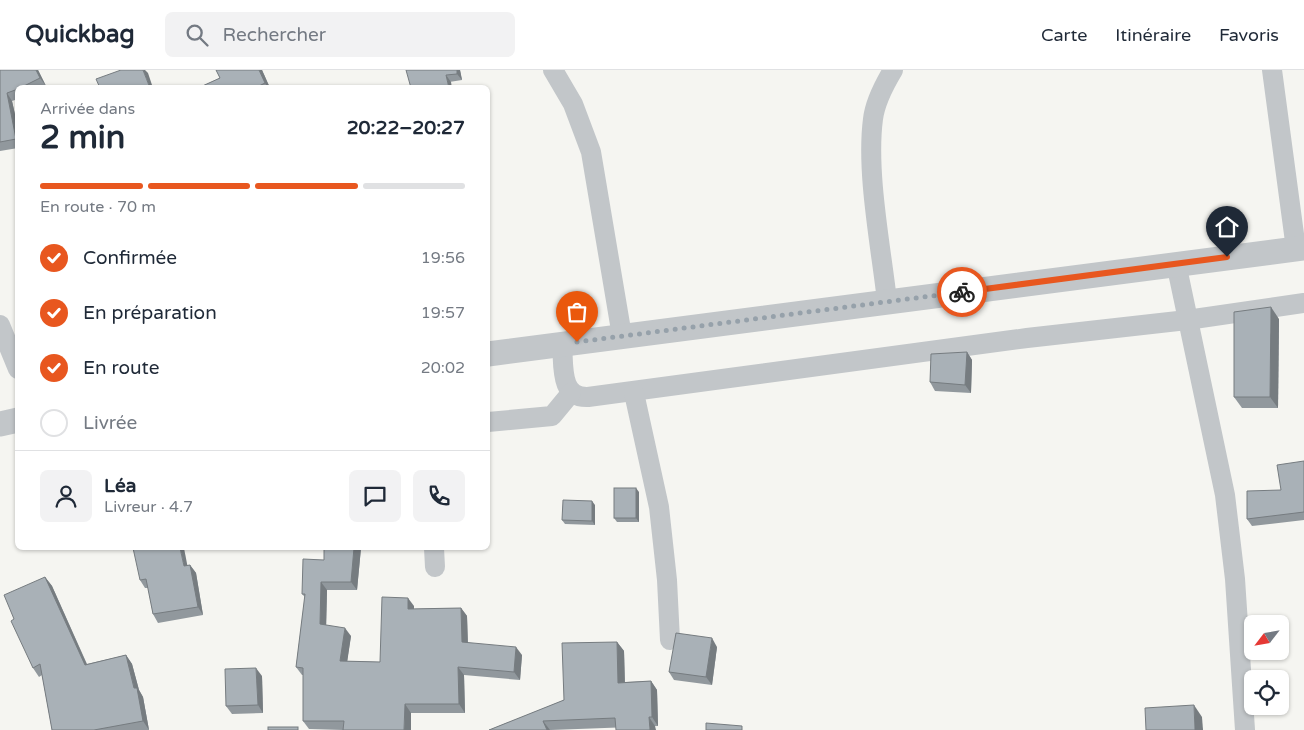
<!DOCTYPE html>
<html lang="fr">
<meta charset="utf-8">
<style>
:root{--surface:#fff;--page:#f2f2f3;--text:#1f2937;--muted:#747a83;--line:#e0e1e3;--accent:#e8571f}
body{margin:0;font-family:"Varela Round",sans-serif;background:var(--page);color:var(--text);height:100vh;display:flex;flex-direction:column;font-size:19px;white-space:nowrap}
*{box-sizing:border-box;margin:0}
p{font-size:16px;color:var(--muted)}
.icon{flex:none;width:28px;height:28px;fill:none;stroke:currentColor;stroke-width:2;stroke-linecap:round;stroke-linejoin:round}
.map{position:relative;flex:1;overflow:hidden}
.details{position:absolute;left:15px;top:15px;width:475px;height:465px;display:flex;flex-direction:column;background:var(--surface);border-radius:8px;box-shadow:0 1px 4px #0004}
.details>*{flex:none}
.needle{width:32px;rotate:239deg}
.fabs{position:absolute;left:1244px;top:545px;display:grid;gap:10px}
.fabs a{display:grid;place-items:center;width:45px;height:45px;border-radius:8px;background:var(--surface);box-shadow:0 1px 4px #0004;font-size:25px}
.pin{position:absolute;display:grid;place-items:center;width:42px;height:42px;color:#fff;margin:-51px -21px;border-radius:50% 50% 50% 0;rotate:-45deg;box-shadow:0 0 5px #0007}
.pin .icon{rotate:45deg}
.courier{position:absolute;display:grid;place-items:center;width:50px;height:50px;margin:-25px;border:4px solid #e8571f;border-radius:50%;background:#fff;color:#222;box-shadow:0 1px 6px #0007}
.summary em{font-style:normal;font-weight:800}
.summary div{display:flex;flex-direction:column-reverse}
.summary{display:flex;align-items:center;justify-content:space-between;height:85px;padding:0 25px}
h1{font-size:32px;font-weight:800;line-height:38px}
.bar{display:grid;grid-template-columns:repeat(4,1fr);gap:8px 5px;align-content:center;height:60px;padding:0 25px}
.bar i{height:6px;border-radius:4px;background:var(--line)}
.bar .active{background:var(--accent)}
.bar p{grid-column:span 4}
.line{display:flex;align-items:center;gap:12px;padding:0 25px;border-top:1px solid var(--line)}
.line div{flex:1}
.round{display:grid;place-items:center;flex:none;width:52px;height:52px;border-radius:8px;background:var(--page)}
ol{padding:0 25px;list-style:none}
li{display:flex;align-items:center;gap:15px;height:55px}
li p{margin-inline-start:auto}
li .icon{padding:5px;border-radius:50%;background:var(--accent);color:#fff;stroke-width:4}
li:last-child{color:var(--muted)}
li i{width:28px;height:28px;border:2px solid var(--line);border-radius:50%}
header{display:flex;align-items:center;gap:30px;box-sizing:border-box;height:70px;padding:0 25px;background:var(--surface);border-bottom:1px solid var(--line)}
header strong{font-size:24px}
nav{display:flex;gap:28px;margin-inline-start:auto;font-size:18px}
.search{width:350px;height:45px;background:var(--page);display:flex;align-items:center;gap:12px;box-sizing:border-box;padding:0 18px;border-radius:8px;color:var(--muted);font-size:19px}
.map>svg:first-child{display:block}
.lines{fill:none;stroke-linecap:round;stroke-linejoin:round}
.minor{stroke:#c2c6c9;stroke-width:20}
.tertiary{stroke:#c2c6c9;stroke-width:25}
.wall{fill:#91989d}
.shaded-wall{fill:#767c80}
.building{fill:#a9b1b7;stroke:#767c80}
.done{stroke:#96a1aa;stroke-width:5;stroke-dasharray:0 9}
.route{stroke:#e8571f;stroke-width:6}
</style>
<header>
<strong>Quickbag</strong>
<div class="search"><svg class="icon" aria-label="search" viewBox="0 0 24 24"><circle cx="10" cy="10" r="6"/><path d="M15 15l6 6"/></svg>Rechercher</div>
<nav><a>Carte</a><a>Itinéraire</a><a>Favoris</a></nav>
</header>
<div class="map">
<svg width="1304" height="660" viewBox="0 0 1304 660">
<rect width="100%" height="100%" fill="#f5f5f1"/>
<g class="lines">
<g class="minor">
<path d="M553 0 573 34 591 82 622 266"/>
<path d="M1272 0 1296 179"/>
<path d="M1176 193 1225 425 1235 509 1245 660"/>
<path d="M887 231C881 177 866 102 873 49 875 32 884 15 893 0"/>
<path d="M0 255 18 299"/>
<path d="M562 274C564 295 559 328 588 327L1027 268 1187 250 1304 233"/>
<path d="M634 323 659 437 667 510 670 570"/>
<path d="M488 352 552 346 571 323"/>
<path d="M434 478 435 497"/>
</g>
<g class="tertiary">
<path d="M488 284 1304 178"/>
<path d="M0 354 18 350"/>
</g>
</g>
<g class="wall">
<path d="M0 0H38L46 16 42 18H18V29L12 31 18 58V78L0 81Z"/>
<path d="M216 0H262L270 18H198L220 8Z"/>
<path d="M460 0 462 10 411 18Z"/>
<path d="M1279 249 1278 338H1242L1234 327Z"/>
<path d="M967 282 972 290 971 323 935 321 930 312Z"/>
<path d="M1304 391V450L1252 456 1247 449 1281 420Z"/>
<path d="M639 422V452H617L614 448Z"/>
<path d="M595 435V455L565 454 562 450Z"/>
<path d="M324 478H361L357 520H327L326 555 351 566 347 591 380 592 414 536V539L461 538 467 546 468 573 522 585 520 610 464 605 465 643H411L343 660 309 659 303 651V605H302L296 597 305 527 302 524 324 490Z"/>
<path d="M190 495 196 503 203 545 158 553 153 544 148 518H145L140 510Z"/>
<path d="M45 507 52 516 87 594 126 585 132 594 139 620 143 627 149 660H52L42 605 39 607 33 598 14 549Z"/>
<path d="M617 572 624 581 625 612 651 611 657 620 658 656 551 660H489L564 630Z"/>
<path d="M717 577 712 615 674 610 669 602Z"/>
<path d="M262 606 263 643 232 644 226 636Z"/>
</g>
<g class="shaded-wall">
<path d="M36 0H38L46 16 40 8Z"/>
<path d="M143 0H145L148 3 153 18H150Z"/>
<path d="M259 0H262L270 18H268L265 13Z"/>
<path d="M457 0H460L462 10 457 4Z"/>
<path d="M446 5 451 12 452 18H449Z"/>
<path d="M7 23 12 31 18 58V71L16 69Z"/>
<path d="M1271 237 1279 249 1278 338 1270 327Z"/>
<path d="M967 282 972 290 971 323 965 315Z"/>
<path d="M636 418 639 422V452L636 448Z"/>
<path d="M592 431 595 435V455L592 451Z"/>
<path d="M180 478H184L189 504 184 496Z"/>
<path d="M354 478H361L357 520 351 512Z"/>
<path d="M190 495 196 503 203 545 198 537Z"/>
<path d="M45 507 52 516 91 604 85 595Z"/>
<path d="M321 512 327 520 326 563 320 554Z"/>
<path d="M408 528 414 536V548L408 539Z"/>
<path d="M461 538 467 546 468 581 462 572Z"/>
<path d="M345 558 351 566 346 600 340 591Z"/>
<path d="M712 568 717 577 712 615 706 607Z"/>
<path d="M617 572 624 581 625 622 618 613Z"/>
<path d="M516 577 522 585 520 610 514 602Z"/>
<path d="M126 585 132 594 139 620 143 627 149 660 143 651Z"/>
<path d="M458 597 464 605 465 643 459 634Z"/>
<path d="M256 598 262 606 263 643 258 635Z"/>
<path d="M651 611 657 620 658 656 652 647Z"/>
<path d="M405 634 411 643V660H404Z"/>
<path d="M1194 635 1202 647 1203 660H1195Z"/>
<path d="M649 647 655 656 656 660H650Z"/>
<path d="M543 651 550 660H547Z"/>
</g>
<g class="building">
<path d="M0 0H36L40 8 20 18H18V19L7 23 16 69 0 72Z"/>
<path d="M121 0H143L150 18H100L96 9Z"/>
<path d="M216 0H259L265 13 255 18H198L220 8Z"/>
<path d="M406 0H457V4L446 5 449 18H411Z"/>
<path d="M1271 237 1270 327H1234V242Z"/>
<path d="M967 282 965 315 930 312 931 284Z"/>
<path d="M1304 391V442L1247 449V421L1281 420 1277 395Z"/>
<rect x="614" y="418" width="22" height="30"/>
<path d="M563 430 592 431V451L562 450Z"/>
<path d="M133 478H180L184 496 190 495 198 537 153 544 146 509 140 510Z"/>
<path d="M324 478H354L351 512H321L320 554 345 558 340 591 380 592 382 527 408 528V539L461 538 462 572 516 577 514 602 458 597 459 634H405L404 660H343L344 651H303V598L296 597 305 524H302L303 489 324 490Z"/>
<path d="M45 507 85 595 126 585 134 618H137L143 651 94 660H52L40 594 33 598 11 551 14 549 4 525Z"/>
<path d="M676 563 712 568 706 607 669 602Z"/>
<path d="M617 572 618 613 651 611 652 647H649L650 660H616L615 648 543 651 547 660H489L564 630 562 573Z"/>
<path d="M256 598 258 635 226 636 225 599Z"/>
<path d="M1194 635 1195 660H1146L1145 638Z"/>
<path d="M706 653 742 656V660H706Z"/>
<rect x="268" y="657" width="30" height="3"/>
</g>
<g class="lines">
<path class="done" d="M577 272 962 222"/>
<path class="route" d="M962 222 1227 187"/>
</g>
</svg>
<div class="fabs">
<a><svg class="needle" viewBox="-14 -14 28 28"><path d="M0-13l5 13h-10z" fill="#e53935"/><path d="M0 13l5-13h-10z" fill="#747a83"/></svg></a>
<a><svg class="icon" aria-label="locate" viewBox="0 0 24 24"><circle cx="12" cy="12" r="6"/><path d="M12 2v4M12 18v4M2 12h4M18 12h4"/></svg></a>
</div>
<div class="pin" style="left:577px;top:272px;background:#ea580c"><svg class="icon" aria-label="bag" viewBox="0 0 24 24"><path d="M5 8h14l-1 12H6zM9 8a3 3 0 0 1 6 0"/></svg></div>
<div class="pin" style="left:1227px;top:187px;background:#1f2937"><svg class="icon" aria-label="home" viewBox="0 0 24 24"><path d="M3 11l9-7 9 7M6 9v11h12V9"/></svg></div>
<div class="courier" style="left:962px;top:222px"><svg class="icon" aria-label="bike" viewBox="0 0 24 24"><circle cx="6" cy="16" r="4"/><circle cx="18" cy="16" r="4"/><path d="M6 16l4-8h5l3 8M10 8l3 8H6M13 5h3"/></svg></div>
<section class="details">
<div class="summary"><div><h1>2 min</h1><p>Arrivée dans</p></div><em>20:22–20:27</em></div>
<div class="bar"><i class="active"></i><i class="active"></i><i class="active"></i><i></i><p>En route · 70 m</p></div>
<ol>
<li><svg class="icon" aria-label="check" viewBox="0 0 24 24"><path d="M5 12l5 5 9-10"/></svg>Confirmée<p>19:56</p></li>
<li><svg class="icon" aria-label="check" viewBox="0 0 24 24"><path d="M5 12l5 5 9-10"/></svg>En préparation<p>19:57</p></li>
<li><svg class="icon" aria-label="check" viewBox="0 0 24 24"><path d="M5 12l5 5 9-10"/></svg>En route<p>20:02</p></li>
<li><i></i>Livrée</li>
</ol>
<div class="line" style="height:90px"><a class="round"><svg class="icon" aria-label="person" viewBox="0 0 24 24"><circle cx="12" cy="8" r="4"/><path d="M4 21q1-7 8-7t8 7"/></svg></a><div><b>Léa</b><p>Livreur · 4.7</p></div><a class="round"><svg class="icon" aria-label="chat" viewBox="0 0 24 24"><path d="M4 5h16v11H9l-5 4z"/></svg></a><a class="round"><svg class="icon" aria-label="phone" viewBox="0 0 24 24"><path d="M5 4h4l2 5-3 2q2 4 5 5l2-3 5 2v4C11 20 4 13 5 4z"/></svg></a></div>
</section>
</div>
